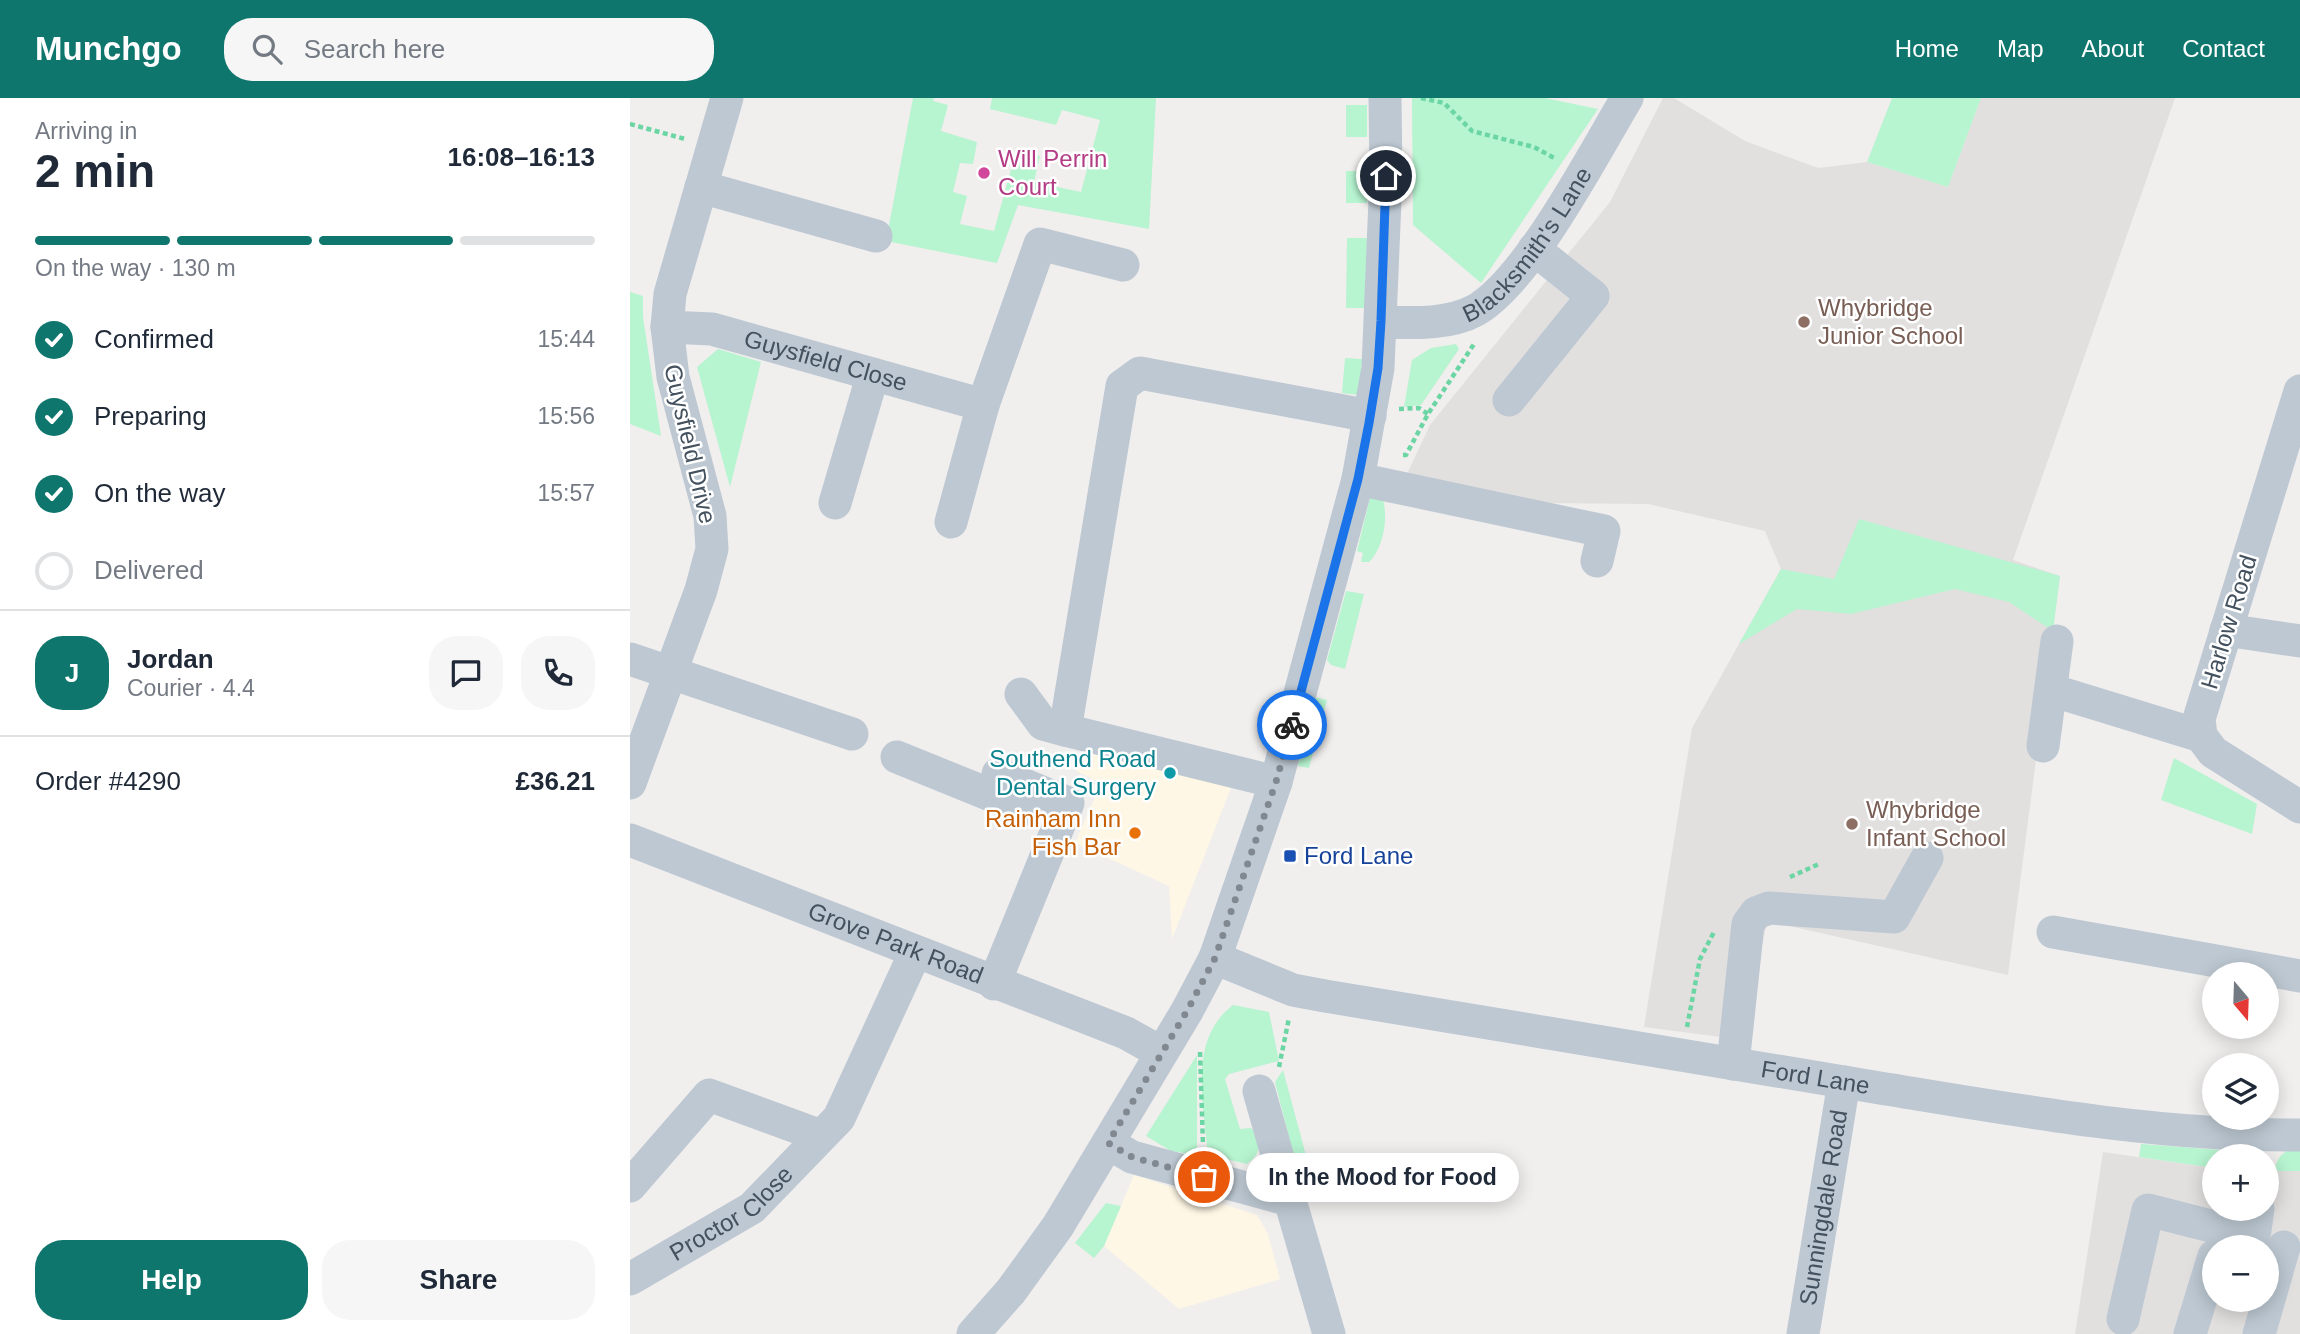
<!DOCTYPE html>
<meta charset="utf-8">
<style>
:root{--surface:#fff;--page:#f6f6f7;--text:#1f2937;--muted:#747a83;--line:#e0e1e3;--accent:#0f766e}
body{margin:0;font-family:Helvetica,sans-serif;background:var(--page);color:var(--text);height:100vh;display:flex;flex-direction:column;font-size:26px;white-space:nowrap}
*{box-sizing:border-box;margin:0}
p{font-size:23px;color:var(--muted)}
.icon{flex:none;width:38px;height:38px;fill:none;stroke:currentColor;stroke-width:2;stroke-linecap:round;stroke-linejoin:round}
.map{position:relative;flex:1;overflow:hidden}
.side{display:flex;flex-direction:column;background:var(--surface);width:630px}
.side>*{flex:none}
.needle{width:46px;rotate:161deg}
.buttons{position:absolute;left:1572px;top:864px;display:grid;gap:14px}
.buttons a{display:grid;place-items:center;width:77px;height:77px;border-radius:50%;background:var(--surface);box-shadow:0 4px 18px #0003;font-size:35px}
.pin{position:absolute;display:grid;place-items:center;width:60px;height:60px;color:#fff;margin:-30px;border:4px solid #fff;border-radius:50%;box-shadow:0 2px 7px #0007}
.courier{position:absolute;display:grid;place-items:center;width:70px;height:70px;margin:-35px;border:5px solid #1a73e8;border-radius:50%;background:#fff;color:#222;box-shadow:0 2px 9px #0007}
.bubble{position:absolute;height:49px;border-radius:24px;background:var(--surface);box-shadow:0 4px 18px #0003;font-size:23px;font-weight:800;line-height:49px;text-align:center}
.headline em{font-style:normal;font-weight:800}
.headline div{display:flex;flex-direction:column-reverse}
.headline{display:flex;align-items:center;justify-content:space-between;height:119px;padding:0 35px}
h1{font-size:46px;font-weight:800;line-height:52px}
.bar{display:grid;grid-template-columns:repeat(4,1fr);gap:10px 7px;align-content:center;height:84px;padding:0 35px}
.bar i{height:9px;border-radius:5px;background:var(--line)}
.bar .selected{background:var(--accent)}
.bar p{grid-column:span 4}
.line{display:flex;align-items:center;gap:18px;padding:0 35px;border-top:2px solid var(--line)}
.line div{flex:1}
.round{display:grid;place-items:center;flex:none;width:74px;height:74px;border-radius:28px;background:var(--page)}
ol{padding:0 35px;list-style:none}
li{display:flex;align-items:center;gap:21px;height:77px}
li p{margin-inline-start:auto}
li .icon{padding:7px;border-radius:50%;background:var(--accent);color:#fff;stroke-width:4}
li:last-child{color:var(--muted)}
li i{width:38px;height:38px;border:4px solid var(--line);border-radius:50%}
.primary-button{display:flex;gap:14px;margin-top:auto;padding:14px 35px}
.primary-button a{flex:1;height:80px;border-radius:28px;background:var(--accent);color:#fff;font-size:28px;font-weight:800;line-height:80px;text-align:center}
.primary-button a+a{background:var(--page);color:var(--text)}
header{display:flex;align-items:center;gap:42px;box-sizing:border-box;height:98px;padding:0 35px;background:var(--accent);color:#fff}
header strong{font-size:33px}
nav{display:flex;gap:38px;margin-inline-start:auto;font-size:24px}
.search{width:490px;height:63px;background:var(--page);display:flex;align-items:center;gap:18px;box-sizing:border-box;padding:0 24px;border-radius:28px;color:var(--muted);font-size:26px}
main{display:flex;flex:1;min-height:0}
.map>svg:first-child{display:block}
.commercial{fill:#fef7e5}
.education{fill:#e2dfdf;fill-rule:evenodd}
.green{fill:#b7f4d0}
.lines{fill:none;stroke-linecap:round;stroke-linejoin:round}
.path{stroke:#6bd6a4;stroke-width:4.5;stroke-dasharray:5 3.5;stroke-linecap:butt}
.minor{stroke:#bdc8d2;stroke-width:33}
.done{stroke:#818890;stroke-width:7;stroke-dasharray:0 12.6}
.route{stroke:#1a73e8;stroke-width:9}
.hotel-dot{fill:#d1479c;stroke:#fff;stroke-width:2.5}
.education-dot{fill:#8d6e63;stroke:#fff;stroke-width:2.5}
.culture-dot{fill:#0f9aa8;stroke:#fff;stroke-width:2.5}
.food-dot{fill:#e8710a;stroke:#fff;stroke-width:2.5}
.transit-dot{fill:#1a4fb4;stroke:#fff;stroke-width:2.5}
.labels{text-anchor:middle;stroke-width:5;stroke-linejoin:round;paint-order:stroke}
.hotel-label{font-size:24px;fill:#b23c85;stroke:#fff;text-anchor:start}
.street-label{font-size:24px;fill:#44515e;stroke:#fff}
.education-label{font-size:24px;fill:#785e54;stroke:#fff;text-anchor:start}
.culture-label{font-size:24px;fill:#0d838f;stroke:#fff;text-anchor:end}
.food-label{font-size:24px;fill:#c56008;stroke:#fff;text-anchor:end}
.transit-label{font-size:24px;fill:#164399;stroke:#fff;text-anchor:start}
</style>
<header>
<strong>Munchgo</strong>
<div class="search"><svg class="icon" aria-label="search" viewBox="0 0 24 24"><circle cx="10" cy="10" r="6"/><path d="M15 15l6 6"/></svg>Search here</div>
<nav><a>Home</a><a>Map</a><a>About</a><a>Contact</a></nav>
</header>
<main>
<section class="side">
<div class="headline"><div><h1>2 min</h1><p>Arriving in</p></div><em>16:08–16:13</em></div>
<div class="bar"><i class="selected"></i><i class="selected"></i><i class="selected"></i><i></i><p>On the way · 130 m</p></div>
<ol>
<li><svg class="icon" aria-label="check" viewBox="0 0 24 24"><path d="M5 12l5 5 9-10"/></svg>Confirmed<p>15:44</p></li>
<li><svg class="icon" aria-label="check" viewBox="0 0 24 24"><path d="M5 12l5 5 9-10"/></svg>Preparing<p>15:56</p></li>
<li><svg class="icon" aria-label="check" viewBox="0 0 24 24"><path d="M5 12l5 5 9-10"/></svg>On the way<p>15:57</p></li>
<li><i></i>Delivered</li>
</ol>
<div class="line" style="height:126px"><b class="round" style="background:var(--accent);color:#fff">J</b><div><b>Jordan</b><p>Courier · 4.4</p></div><a class="round"><svg class="icon" aria-label="chat" viewBox="0 0 24 24"><path d="M4 5h16v11H9l-5 4z"/></svg></a><a class="round"><svg class="icon" aria-label="phone" viewBox="0 0 24 24"><path d="M5 4h4l2 5-3 2q2 4 5 5l2-3 5 2v4C11 20 4 13 5 4z"/></svg></a></div>
<div class="line" style="height:91px"><div>Order #4290</div><b>£36.21</b></div>
<div class="primary-button"><a>Help</a><a>Share</a></div>
</section>
<div class="map">
<svg width="1670" height="1236" viewBox="0 0 1670 1236">
<rect width="100%" height="100%" fill="#f1eeee"/>
<g class="commercial">
<path d="M456 645 604 682 542 841 539 788 445 745 471 685 446 673Z"/>
<path d="M504 1077 627 1117 638 1136 650 1181 549 1211 474 1148Z"/>
</g>
<g class="education">
<path d="M1033 0H1044L1115 43 1188 70 1237 64 1318 89 1351 0H1545L1383 462 1430 478 1378 877 1137 823 1114 942 1014 929 1062 630 1151 471 1135 433 1018 406 912 405 776 378 800 327 980 104Z"/>
<path d="M1473 1054 1584 1070V1111H1636V1072L1670 1073V1236H1445ZM1584 1150H1636V1202H1584Z"/>
</g>
<g class="green">
<path d="M283 0H304L303 3 318 7 311 33 347 44 343 66 330 65 323 94 337 98 330 126 364 133 386 53 410 58 404 84 451 94 470 22 432 12 426 27 360 11 362 0H526L519 131 388 107 367 165 256 143Z"/>
<path d="M782 0H915L968 11 851 185 783 127Z"/>
<path d="M1262 0H1351L1318 89 1237 64Z"/>
<rect x="716" y="7" width="21" height="32"/>
<rect x="716" y="73" width="21" height="32"/>
<path d="M717 140H738L737 210H716Z"/>
<path d="M0 194 13 198V219L31 338 0 326Z"/>
<path d="M826 246 829 251 791 307 774 309 782 262 801 250Z"/>
<path d="M88 251 131 264 100 389 67 269Z"/>
<path d="M715 260 732 261 729 297 712 295Z"/>
<path d="M741 396 752 399C759 417 754 450 739 464H731L733 455 727 453Z"/>
<path d="M1229 421 1430 478 1423 533 1379 504 1325 491 1221 516 1167 511 1109 546 1151 471 1204 481Z"/>
<path d="M716 493 734 496 715 571 701 567 697 562Z"/>
<path d="M684 599 697 602 679 670 668 668Z"/>
<path d="M1544 660 1627 706 1622 736 1531 702Z"/>
<path d="M603 907 639 914 649 963 599 976 595 981 610 1031 620 1030 628 1034C631 1050 629 1057 617 1066L578 1057C574 1007 557 942 603 907Z"/>
<path d="M567 957V1057L541 1053 516 1038Z"/>
<path d="M653 972 681 1076 669 1079 645 984Z"/>
<path d="M1511 1046 1591 1052 1603 1059H1584V1070L1509 1059Z"/>
<path d="M1670 1050V1073H1644C1648 1057 1654 1052 1670 1050Z"/>
<path d="M476 1105 491 1108 474 1148 464 1160 445 1145Z"/>
</g>
<g class="lines">
<g class="path">
<path d="M791 0 814 5 842 33 904 49 926 61"/>
<path d="M0 26 55 41"/>
<path d="M769 311 789 310 798 316"/>
<path d="M773 357H776L798 316 844 246"/>
<path d="M1160 779 1189 766"/>
<path d="M1057 929 1070 861 1084 834"/>
<path d="M570 954 573 1047"/>
<path d="M649 969 659 920"/>
</g>
<g class="minor">
<path d="M71 89 246 138"/>
<path id="s1" d="M751 224C782 225 819 227 846 212 899 181 964 55 997 0"/>
<path id="s2" d="M37 229 82 231 353 307"/>
<path d="M1670 293 1569 621 1571 638 1583 654 1670 709"/>
<path d="M879 302 963 198 904 151"/>
<path d="M728 381 974 433 967 463"/>
<path d="M205 405 243 276"/>
<path d="M321 424 353 307 410 146 493 167"/>
<path d="M1596 532 1670 543"/>
<path d="M0 561 222 636"/>
<path d="M1421 592 1571 638"/>
<path d="M391 596 413 626 435 632"/>
<path d="M1413 648 1427 543"/>
<path d="M267 659 395 711"/>
<path d="M646 684 435 632 492 288 510 275 740 318"/>
<path d="M0 685 71 492 82 451 80 418 43 279 37 229 40 196 97 0"/>
<path id="s3" d="M0 742 496 935 530 954"/>
<path d="M1423 834 1670 878"/>
<path id="s4" d="M585 860 663 892 695 898C878 929 1061 960 1244 989 1386 1012 1526 1038 1670 1037"/>
<path d="M364 886 438 705 368 676"/>
<path d="M1103 966 1118 826 1126 815 1139 810 1264 819 1297 760"/>
<path d="M629 993 660 1102"/>
<path d="M478 1045 502 1059 660 1102 699 1236"/>
<path d="M0 1088 79 997 191 1038"/>
<path id="s5" d="M0 1181 122 1110 209 1020 285 855"/>
<path d="M1493 1221 1518 1112 1624 1139 1628 1111"/>
<path d="M343 1236 381 1193 428 1128 557 913 585 860 646 684 728 381 748 270 756 78 755 0"/>
<path id="s6" d="M1173 1236 1214 984"/>
<path d="M1560 1236 1584 1158"/>
<path d="M1629 1236 1654 1149"/>
</g>
</g>
<g class="lines">
<path class="done" d="M574 1079 502 1059 478 1045 557 913 585 860 646 684 662 627"/>
<path class="route" d="M662 627 728 381 739 325 748 270 751 223 756 78"/>
</g>
<circle class="hotel-dot" cx="354" cy="75" r="7"/>
<g class="education-dot">
<circle cx="1174" cy="224" r="7"/>
<circle cx="1222" cy="726" r="7"/>
</g>
<circle class="culture-dot" cx="540" cy="675" r="7"/>
<circle class="food-dot" cx="505" cy="735" r="7"/>
<rect class="transit-dot" x="653" y="751" width="14" height="14" rx="3.5"/>
<g class="labels">
<g class="hotel-label">
<text x="368" y="69">Will Perrin<tspan x="368" dy="28">Court</tspan></text>
</g>
<g class="street-label">
<text dy="8" stroke="none"><textPath href="#s1" startOffset="180">Blacksmith's Lane</textPath></text>
<text dy="8" stroke="none"><textPath href="#s2" startOffset="163">Guysfield Close</textPath></text>
<text transform="translate(60 346) rotate(77)" y="8">Guysfield Drive</text>
<text transform="translate(1599 524) rotate(-73)" y="8">Harlow Road</text>
<text dy="8" stroke="none"><textPath href="#s3" startOffset="285">Grove Park Road</textPath></text>
<text dy="8" stroke="none"><textPath href="#s4" startOffset="614">Ford Lane</textPath></text>
<text dy="8" stroke="none"><textPath href="#s6" startOffset="128">Sunningdale Road</textPath></text>
<text dy="8" stroke="none"><textPath href="#s5" startOffset="121">Proctor Close</textPath></text>
</g>
<g class="education-label">
<text x="1188" y="218">Whybridge<tspan x="1188" dy="28">Junior School</tspan></text>
<text x="1236" y="720">Whybridge<tspan x="1236" dy="28">Infant School</tspan></text>
</g>
<g class="culture-label">
<text x="526" y="669">Southend Road<tspan x="526" dy="28">Dental Surgery</tspan></text>
</g>
<g class="food-label">
<text x="491" y="729">Rainham Inn<tspan x="491" dy="28">Fish Bar</tspan></text>
</g>
<g class="transit-label">
<text x="674" y="766">Ford Lane</text>
</g>
</g>
</svg>
<div class="buttons">
<a><svg class="needle" viewBox="-14 -14 28 28"><path d="M0-13l5 13h-10z" fill="#e53935"/><path d="M0 13l5-13h-10z" fill="#747a83"/></svg></a>
<a><svg class="icon" aria-label="layers" viewBox="0 0 24 24"><path d="M12 4l9 5-9 5-9-5zM3 14l9 5 9-5"/></svg></a>
<a>+</a>
<a>−</a>
</div>
<div class="pin" style="left:574px;top:1079px;background:#ea580c"><svg class="icon" aria-label="bag" viewBox="0 0 24 24"><path d="M5 8h14l-1 12H6zM9 8a3 3 0 0 1 6 0"/></svg></div>
<div class="pin" style="left:756px;top:78px;background:#1f2937"><svg class="icon" aria-label="home" viewBox="0 0 24 24"><path d="M3 11l9-7 9 7M6 9v11h12V9"/></svg></div>
<div class="courier" style="left:662px;top:627px"><svg class="icon" aria-label="bike" viewBox="0 0 24 24"><circle cx="6" cy="16" r="4"/><circle cx="18" cy="16" r="4"/><path d="M6 16l4-8h5l3 8M10 8l3 8H6M13 5h3"/></svg></div>
<div class="bubble" style="left:616px;top:1055px;width:273px">In the Mood for Food</div>
</div>
</main>
